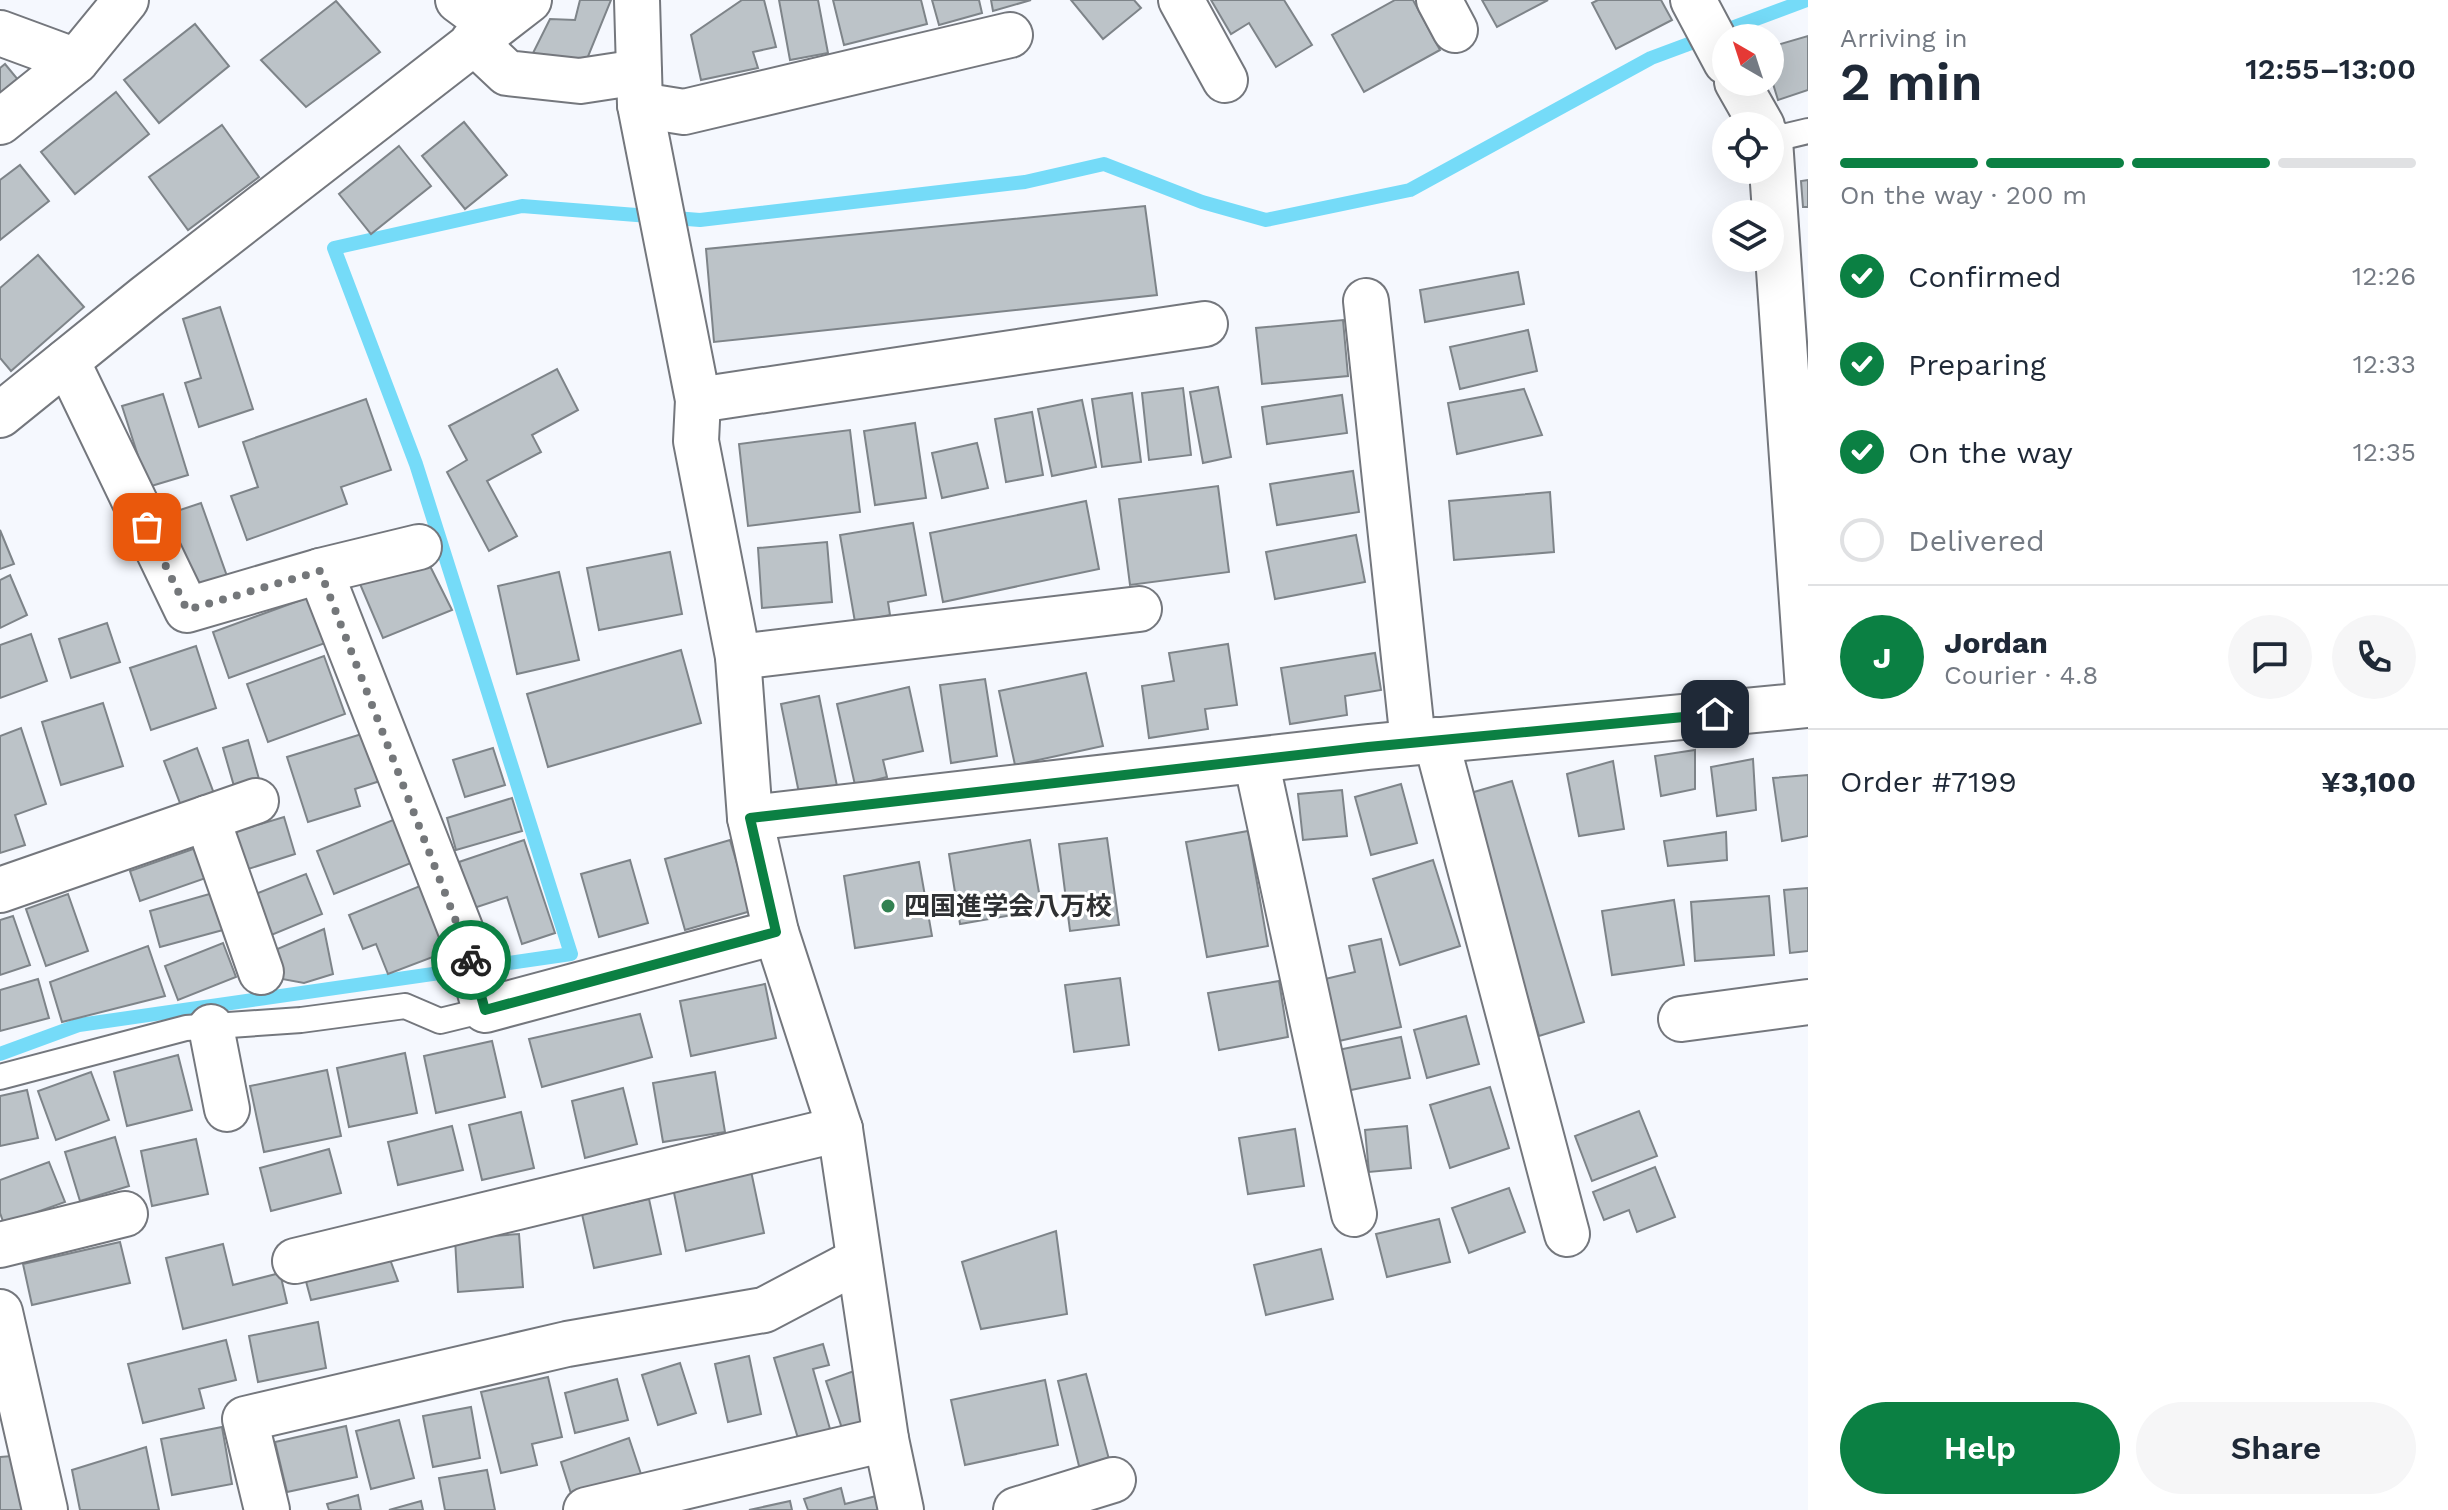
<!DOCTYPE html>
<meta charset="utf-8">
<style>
:root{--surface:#fff;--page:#f6f6f7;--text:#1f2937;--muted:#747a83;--line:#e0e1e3;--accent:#0b8043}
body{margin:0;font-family:"Work Sans","Noto Sans JP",sans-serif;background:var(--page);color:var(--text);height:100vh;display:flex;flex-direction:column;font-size:30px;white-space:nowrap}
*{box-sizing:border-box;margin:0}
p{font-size:26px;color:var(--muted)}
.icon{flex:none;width:44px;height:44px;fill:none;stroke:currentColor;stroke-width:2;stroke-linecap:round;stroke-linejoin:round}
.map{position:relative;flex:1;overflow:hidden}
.sheet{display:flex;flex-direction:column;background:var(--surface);width:640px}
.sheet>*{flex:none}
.needle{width:52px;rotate:321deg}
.tools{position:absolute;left:1712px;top:24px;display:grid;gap:16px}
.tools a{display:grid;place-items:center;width:72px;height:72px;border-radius:50%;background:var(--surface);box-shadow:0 8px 32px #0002;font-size:40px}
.pin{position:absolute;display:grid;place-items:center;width:68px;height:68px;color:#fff;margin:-34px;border-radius:16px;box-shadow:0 4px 12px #0006}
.courier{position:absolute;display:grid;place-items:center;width:80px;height:80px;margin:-40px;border:6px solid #0b8043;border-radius:50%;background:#fff;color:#222;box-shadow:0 2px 10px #0007}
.summary em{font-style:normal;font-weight:600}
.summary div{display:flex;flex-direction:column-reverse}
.summary{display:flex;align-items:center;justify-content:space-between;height:136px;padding:0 32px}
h1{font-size:52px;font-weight:600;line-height:60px}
.bar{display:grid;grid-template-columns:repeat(4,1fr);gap:12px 8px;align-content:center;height:96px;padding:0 32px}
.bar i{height:10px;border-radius:6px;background:var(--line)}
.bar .current{background:var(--accent)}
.bar p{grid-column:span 4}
.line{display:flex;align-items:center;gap:20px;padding:0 32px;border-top:2px solid var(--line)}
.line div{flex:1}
.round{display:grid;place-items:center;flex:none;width:84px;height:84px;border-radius:42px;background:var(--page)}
ol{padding:0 32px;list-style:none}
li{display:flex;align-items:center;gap:24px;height:88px}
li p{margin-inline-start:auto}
li .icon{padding:8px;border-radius:50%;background:var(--accent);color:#fff;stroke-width:4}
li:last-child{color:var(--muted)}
li i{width:44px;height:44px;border:4px solid var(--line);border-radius:50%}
.action{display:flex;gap:16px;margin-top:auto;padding:16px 32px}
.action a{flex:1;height:92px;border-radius:48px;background:var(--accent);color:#fff;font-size:32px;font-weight:600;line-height:92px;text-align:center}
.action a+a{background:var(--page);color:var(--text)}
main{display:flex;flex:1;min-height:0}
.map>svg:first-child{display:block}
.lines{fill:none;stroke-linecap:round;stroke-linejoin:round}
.stream{stroke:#75dbf8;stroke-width:14}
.building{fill:#bcc3c8;stroke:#7e8489;stroke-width:2}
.lane-casing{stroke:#74777d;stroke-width:28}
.street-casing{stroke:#74777d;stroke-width:48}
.secondary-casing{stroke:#74777d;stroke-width:48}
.lane{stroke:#fff;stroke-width:24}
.street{stroke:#fff;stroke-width:44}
.secondary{stroke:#fff;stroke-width:44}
.done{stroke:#74777a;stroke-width:8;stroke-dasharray:0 14.4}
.route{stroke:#0b8043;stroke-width:10}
.poi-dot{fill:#328151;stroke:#fff;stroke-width:3}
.labels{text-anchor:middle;stroke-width:6;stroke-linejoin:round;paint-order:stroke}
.poi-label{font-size:26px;font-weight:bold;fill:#2f3133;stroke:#fff;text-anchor:start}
</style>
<main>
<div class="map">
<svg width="1808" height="1510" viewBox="0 0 1808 1510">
<rect width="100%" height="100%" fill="#f5f8fe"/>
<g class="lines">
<path class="stream" d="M0 1054 79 1025 571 954 416 464 334 248 522 206 700 220 1025 182 1104 164 1202 202 1266 220 1410 190 1651 58 1807 0"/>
</g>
<g class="building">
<path d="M580 0H611L587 59 532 55 550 19 575 20Z"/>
<path d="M742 0H764L776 47 753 52 758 68 701 80 691 35Z"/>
<path d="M779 0H818L828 53 790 60Z"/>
<path d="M833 0H921L927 24 844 45Z"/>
<path d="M932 0H979L982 13 939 25Z"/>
<path d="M991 0H1031L993 11Z"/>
<path d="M1071 0H1134L1141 8 1103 39Z"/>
<path d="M1211 0H1284L1312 45 1276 67 1249 23 1231 34Z"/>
<path d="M1395 0H1413L1440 50 1364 92 1332 35Z"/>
<path d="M1482 0H1548L1497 27Z"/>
<path d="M1598 0H1661L1672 20 1616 49 1592 3Z"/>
<path d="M336 1 380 52 306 107 261 60Z"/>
<path d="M195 24 229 66 159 123 124 80Z"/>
<path d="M1808 36V90L1778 100 1770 74V47Z"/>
<path d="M5 64 24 87 0 106V68Z"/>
<path d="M116 92 149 134 75 194 41 152Z"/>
<path d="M464 122 507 175 465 209 422 156Z"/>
<path d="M222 125 259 177 188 230 149 177Z"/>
<path d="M399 146 431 186 371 234 339 194Z"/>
<path d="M20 165 49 201 0 240V180Z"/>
<path d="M1808 180V207H1803L1801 181Z"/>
<path d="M1145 206 1157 295 714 342 706 249Z"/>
<path d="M38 255 84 307 11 371 0 358V288Z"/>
<path d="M1518 272 1524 304 1425 322 1420 290Z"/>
<path d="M220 307 253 409 199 427 185 383 201 378 183 319Z"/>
<path d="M1343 320 1348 376 1262 384 1256 328Z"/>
<path d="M1528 330 1537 371 1460 389 1450 347Z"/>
<path d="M557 369 578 410 532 435 541 452 487 481 517 536 489 551 447 472 467 460 449 426Z"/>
<path d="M1218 387 1231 457 1203 463 1190 392Z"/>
<path d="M1183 388 1191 455 1149 460 1142 393Z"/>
<path d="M1524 389 1542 435 1457 454 1448 403Z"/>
<path d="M1132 393 1141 462 1102 467 1092 399Z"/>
<path d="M163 394 188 475 148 487 122 406Z"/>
<path d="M1342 395 1347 433 1267 444 1262 407Z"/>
<path d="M366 399 391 470 341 487 347 504 247 540 231 496 258 487 243 442Z"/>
<path d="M1082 400 1096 467 1052 476 1038 409Z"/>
<path d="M1032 412 1043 475 1006 482 995 419Z"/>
<path d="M915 423 926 498 875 505 864 431Z"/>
<path d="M850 430 860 512 748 526 739 444Z"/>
<path d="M977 443 988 488 942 498 932 453Z"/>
<path d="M1353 471 1359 512 1277 525 1270 484Z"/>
<path d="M1218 486 1229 572 1130 585 1119 499Z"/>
<path d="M1550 492 1554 552 1454 560 1449 501Z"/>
<path d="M1086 501 1099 569 943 602 930 533Z"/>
<path d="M201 503 228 579 189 593 162 516Z"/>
<path d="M913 523 926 595 888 602 890 615 855 622 840 535Z"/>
<path d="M0 530 14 564 0 569Z"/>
<path d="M1356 535 1365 582 1275 599 1266 552Z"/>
<path d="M827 542 832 602 762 608 758 548Z"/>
<path d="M670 552 682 614 599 630 587 568Z"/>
<path d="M424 554 452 610 383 638 360 584Z"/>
<path d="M559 572 579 660 517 674 498 586Z"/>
<path d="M10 575 27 615 0 628V580Z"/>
<path d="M312 596 328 642 229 678 213 632Z"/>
<path d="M107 623 120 662 71 678 59 639Z"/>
<path d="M31 634 47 681 0 698V645Z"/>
<path d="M1228 644 1237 705 1205 709 1208 729 1149 738 1142 686 1174 681 1169 653Z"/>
<path d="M196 646 216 708 151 730 130 668Z"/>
<path d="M681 650 701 723 548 767 527 694Z"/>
<path d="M1375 653 1381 690 1345 696 1347 715 1290 724 1281 668Z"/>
<path d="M324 656 345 714 268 742 247 684Z"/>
<path d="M1086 673 1103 746 1015 765 999 691Z"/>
<path d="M985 679 997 756 951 763 940 685Z"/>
<path d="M909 687 923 751 883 760 887 777 855 785 837 704Z"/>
<path d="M819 696 838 791 800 798 781 704Z"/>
<path d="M103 703 123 766 61 785 42 722Z"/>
<path d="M21 728 46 804 15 815 25 845 0 853V736Z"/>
<path d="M365 733 380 781 355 789 360 806 308 822 287 757Z"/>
<path d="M248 740 261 786 236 793 223 748Z"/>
<path d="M197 748 216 799 183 811 164 761Z"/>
<path d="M493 748 505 785 465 797 453 760Z"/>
<path d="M1695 750V789L1661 796 1655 756Z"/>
<path d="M1753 759 1756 810 1717 816 1711 767Z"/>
<path d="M1613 761 1624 829 1579 836 1567 774Z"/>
<path d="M1808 775V836L1782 841 1773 778Z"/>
<path d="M1512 781 1584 1022 1539 1036 1467 794Z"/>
<path d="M1401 784 1417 843 1371 855 1355 797Z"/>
<path d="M1342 790 1347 836 1303 840 1298 794Z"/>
<path d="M512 798 522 831 456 850 447 818Z"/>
<path d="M284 817 295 854 242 871 231 833Z"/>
<path d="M398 818 416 861 334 894 317 851Z"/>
<path d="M1248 831 1268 946 1207 957 1186 842Z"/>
<path d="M1726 832 1727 860 1668 866 1664 841Z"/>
<path d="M1107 838 1119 925 1070 931 1059 844Z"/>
<path d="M524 840 555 933 522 944 507 897 474 908 459 862Z"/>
<path d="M730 840 751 911 685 930 665 859Z"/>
<path d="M1030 840 1042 910 960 924 949 854Z"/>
<path d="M196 848 206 878 140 901 130 871Z"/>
<path d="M630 860 648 923 599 937 581 874Z"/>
<path d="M1433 860 1460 946 1400 965 1373 879Z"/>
<path d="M919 862 932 936 855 948 844 876Z"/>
<path d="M306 874 322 914 269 936 253 895Z"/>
<path d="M420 886 446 952 388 974 376 944 363 949 349 915Z"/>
<path d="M1808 888V951L1790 953 1784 890Z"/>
<path d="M213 893 223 930 160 947 150 911Z"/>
<path d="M68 894 88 951 46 966 26 909Z"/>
<path d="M1769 896 1774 955 1695 961 1691 902Z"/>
<path d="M1674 900 1684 965 1612 975 1602 911Z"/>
<path d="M13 916 30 965 0 975V920Z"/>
<path d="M324 929 333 974 304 983 282 979 275 950Z"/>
<path d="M1381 939 1401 1027 1339 1041 1325 979 1355 972 1349 946Z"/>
<path d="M223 943 236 977 178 1000 165 966Z"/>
<path d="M148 946 165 996 62 1022 50 982Z"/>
<path d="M1120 978 1129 1045 1074 1052 1065 985Z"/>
<path d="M38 979 49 1018 0 1031V990Z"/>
<path d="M1279 981 1288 1037 1219 1050 1208 993Z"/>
<path d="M765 984 776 1038 691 1056 680 1001Z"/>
<path d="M640 1014 652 1057 542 1087 529 1039Z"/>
<path d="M1466 1016 1479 1064 1427 1078 1414 1030Z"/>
<path d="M1401 1037 1410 1078 1346 1091 1338 1050Z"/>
<path d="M492 1041 505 1097 436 1113 424 1056Z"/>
<path d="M405 1053 417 1113 349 1127 337 1068Z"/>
<path d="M178 1055 192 1110 127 1126 114 1072Z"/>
<path d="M327 1070 341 1136 264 1152 250 1086Z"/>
<path d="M91 1072 109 1120 56 1140 38 1091Z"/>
<path d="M715 1072 725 1132 663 1142 653 1083Z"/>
<path d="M1490 1087 1509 1148 1450 1168 1430 1105Z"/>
<path d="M623 1088 637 1144 585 1158 572 1101Z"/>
<path d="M27 1090 38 1138 0 1146V1096Z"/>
<path d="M1639 1111 1657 1156 1592 1181 1575 1136Z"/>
<path d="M521 1112 534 1168 482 1180 469 1125Z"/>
<path d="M452 1126 463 1170 398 1185 388 1142Z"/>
<path d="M1407 1126 1411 1168 1369 1172 1365 1130Z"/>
<path d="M1295 1129 1304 1186 1248 1194 1239 1138Z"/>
<path d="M115 1137 129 1186 80 1201 65 1152Z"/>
<path d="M196 1139 208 1194 152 1206 141 1151Z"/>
<path d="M329 1149 341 1193 271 1211 260 1168Z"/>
<path d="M49 1162 65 1202 4 1224 0 1213V1180Z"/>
<path d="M1655 1167 1675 1217 1637 1232 1629 1210 1604 1220 1593 1192Z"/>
<path d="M751 1171 764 1233 686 1251 673 1188Z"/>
<path d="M1509 1188 1525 1232 1469 1253 1452 1208Z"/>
<path d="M649 1199 661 1254 594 1268 582 1214Z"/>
<path d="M1439 1219 1450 1262 1387 1277 1376 1234Z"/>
<path d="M1056 1231 1067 1314 981 1329 962 1262Z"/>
<path d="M519 1234 523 1287 458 1292 455 1239Z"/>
<path d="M120 1242 130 1283 32 1305 23 1264Z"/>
<path d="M223 1244 233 1285 280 1273 287 1303 183 1329 166 1258Z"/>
<path d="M1321 1249 1333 1299 1266 1315 1254 1265Z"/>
<path d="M388 1254 398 1281 311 1300 304 1274Z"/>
<path d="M318 1322 326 1368 258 1382 249 1336Z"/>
<path d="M226 1340 236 1380 199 1389 204 1408 143 1423 128 1364Z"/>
<path d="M823 1344 829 1365 813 1369 832 1436 800 1445 774 1358Z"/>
<path d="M749 1356 761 1414 728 1422 715 1364Z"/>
<path d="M680 1363 696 1413 658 1425 642 1375Z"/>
<path d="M854 1371 875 1430 846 1440 826 1381Z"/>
<path d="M1086 1374 1110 1463 1080 1470 1058 1381Z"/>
<path d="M548 1377 562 1437 532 1444 537 1465 501 1473 481 1392Z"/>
<path d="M617 1379 628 1420 575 1433 565 1393Z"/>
<path d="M1045 1380 1058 1445 965 1465 951 1400Z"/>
<path d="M471 1407 480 1458 433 1467 423 1416Z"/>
<path d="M399 1420 414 1478 371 1489 356 1431Z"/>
<path d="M346 1426 357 1477 287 1492 275 1442Z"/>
<path d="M222 1427 232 1484 172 1495 161 1439Z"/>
<path d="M629 1438 642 1477 573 1500 561 1462Z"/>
<path d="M146 1447 159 1510H80L72 1470Z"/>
<path d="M12 1456 24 1510H0V1457Z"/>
<path d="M487 1470 495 1510H445L439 1478Z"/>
<path d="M841 1488 845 1504 880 1495 884 1510H808L804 1499Z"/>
<path d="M358 1495 361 1510H329L327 1504Z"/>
<path d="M421 1501 423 1510H389Z"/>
<path d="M790 1501 792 1510H749Z"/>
</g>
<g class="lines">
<g class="lane-casing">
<g id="lane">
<path d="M1770 140 1808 131"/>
<path d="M0 1077 186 1028 301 1020 405 1006 440 1021 485 1010"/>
</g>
</g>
<g class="street-casing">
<g id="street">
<path d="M458 0 493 26"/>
<path d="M637 0 640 105 698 400 696 441 738 657 750 818 776 932 840 1129 886 1439 901 1510"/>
<path d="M1181 0 1225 80"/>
<path d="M1439 0 1455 30"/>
<path d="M1693 0 1726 62"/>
<path d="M0 33 76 61 0 122"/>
<path d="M473 41 507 73 580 81 639 72"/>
<path d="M76 61 126 0"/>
<path d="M1737 82 1762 126"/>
<path d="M640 105 684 112 1010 35"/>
<path d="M1770 140 1808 689"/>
<path d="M1366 301 1413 742"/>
<path d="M67 361 187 610 320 571 467 946 485 1010 776 932"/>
<path d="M698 400 1205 324"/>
<path d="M320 571 419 547"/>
<path d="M738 657 1139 609"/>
<path d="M1436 740 1567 1234"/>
<path d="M1256 760 1354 1214"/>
<path d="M207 818 261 972"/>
<path d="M750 818 1368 747 1808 705"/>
<path d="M0 890 256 801"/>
<path d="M1681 1019 1808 1002"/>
<path d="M211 1027 227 1109"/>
<path d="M0 1245 125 1214"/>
<path d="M295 1261 840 1129"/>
<path d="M0 1312 45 1510"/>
<path d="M267 1510 245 1419 567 1344 764 1310 859 1260"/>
<path d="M586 1510 886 1439"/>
<path d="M1016 1510 1113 1480"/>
</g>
</g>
<g class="secondary-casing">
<path id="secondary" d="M0 415 146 297 529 0"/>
</g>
<use href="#lane" class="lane"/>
<use href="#street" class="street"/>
<use href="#secondary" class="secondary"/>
</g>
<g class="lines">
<path class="done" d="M147 527 187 610 320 571 471 960"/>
<path class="route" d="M471 960 485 1010 776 932 750 818 1368 747 1715 714"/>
</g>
<circle class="poi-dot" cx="888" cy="906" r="8"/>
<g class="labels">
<g class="poi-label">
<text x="904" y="915">四国進学会八万校</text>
</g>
</g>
</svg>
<div class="tools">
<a><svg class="needle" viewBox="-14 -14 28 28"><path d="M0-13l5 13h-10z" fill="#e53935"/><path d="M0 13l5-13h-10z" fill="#747a83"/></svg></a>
<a><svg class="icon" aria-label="locate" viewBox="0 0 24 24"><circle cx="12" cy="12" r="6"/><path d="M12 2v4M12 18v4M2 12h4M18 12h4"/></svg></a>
<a><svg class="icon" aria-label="layers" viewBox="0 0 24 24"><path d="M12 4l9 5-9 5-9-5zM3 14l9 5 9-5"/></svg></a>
</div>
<div class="pin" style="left:147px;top:527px;background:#ea580c"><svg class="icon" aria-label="bag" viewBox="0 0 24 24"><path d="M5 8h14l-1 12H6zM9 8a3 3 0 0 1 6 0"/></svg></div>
<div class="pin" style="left:1715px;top:714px;background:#1f2937"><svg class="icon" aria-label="home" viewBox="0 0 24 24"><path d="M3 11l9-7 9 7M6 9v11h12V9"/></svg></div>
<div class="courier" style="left:471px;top:960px"><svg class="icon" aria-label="bike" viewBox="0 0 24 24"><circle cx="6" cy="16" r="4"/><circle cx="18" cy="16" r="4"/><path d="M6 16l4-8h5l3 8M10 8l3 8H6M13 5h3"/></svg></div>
</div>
<section class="sheet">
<div class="summary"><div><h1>2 min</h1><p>Arriving in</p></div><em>12:55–13:00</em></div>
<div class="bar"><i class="current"></i><i class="current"></i><i class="current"></i><i></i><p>On the way · 200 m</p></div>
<ol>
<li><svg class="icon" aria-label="check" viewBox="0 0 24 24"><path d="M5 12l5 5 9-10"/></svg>Confirmed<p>12:26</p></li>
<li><svg class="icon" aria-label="check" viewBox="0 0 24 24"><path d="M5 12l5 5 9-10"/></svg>Preparing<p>12:33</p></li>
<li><svg class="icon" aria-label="check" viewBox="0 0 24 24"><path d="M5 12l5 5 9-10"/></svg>On the way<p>12:35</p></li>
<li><i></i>Delivered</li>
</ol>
<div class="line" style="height:144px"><b class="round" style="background:var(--accent);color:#fff">J</b><div><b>Jordan</b><p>Courier · 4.8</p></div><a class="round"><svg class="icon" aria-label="chat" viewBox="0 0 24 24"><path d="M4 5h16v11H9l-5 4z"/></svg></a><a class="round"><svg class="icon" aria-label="phone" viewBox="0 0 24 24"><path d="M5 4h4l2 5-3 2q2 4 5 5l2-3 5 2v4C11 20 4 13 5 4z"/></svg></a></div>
<div class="line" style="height:104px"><div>Order #7199</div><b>¥3,100</b></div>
<div class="action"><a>Help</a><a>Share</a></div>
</section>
</main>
